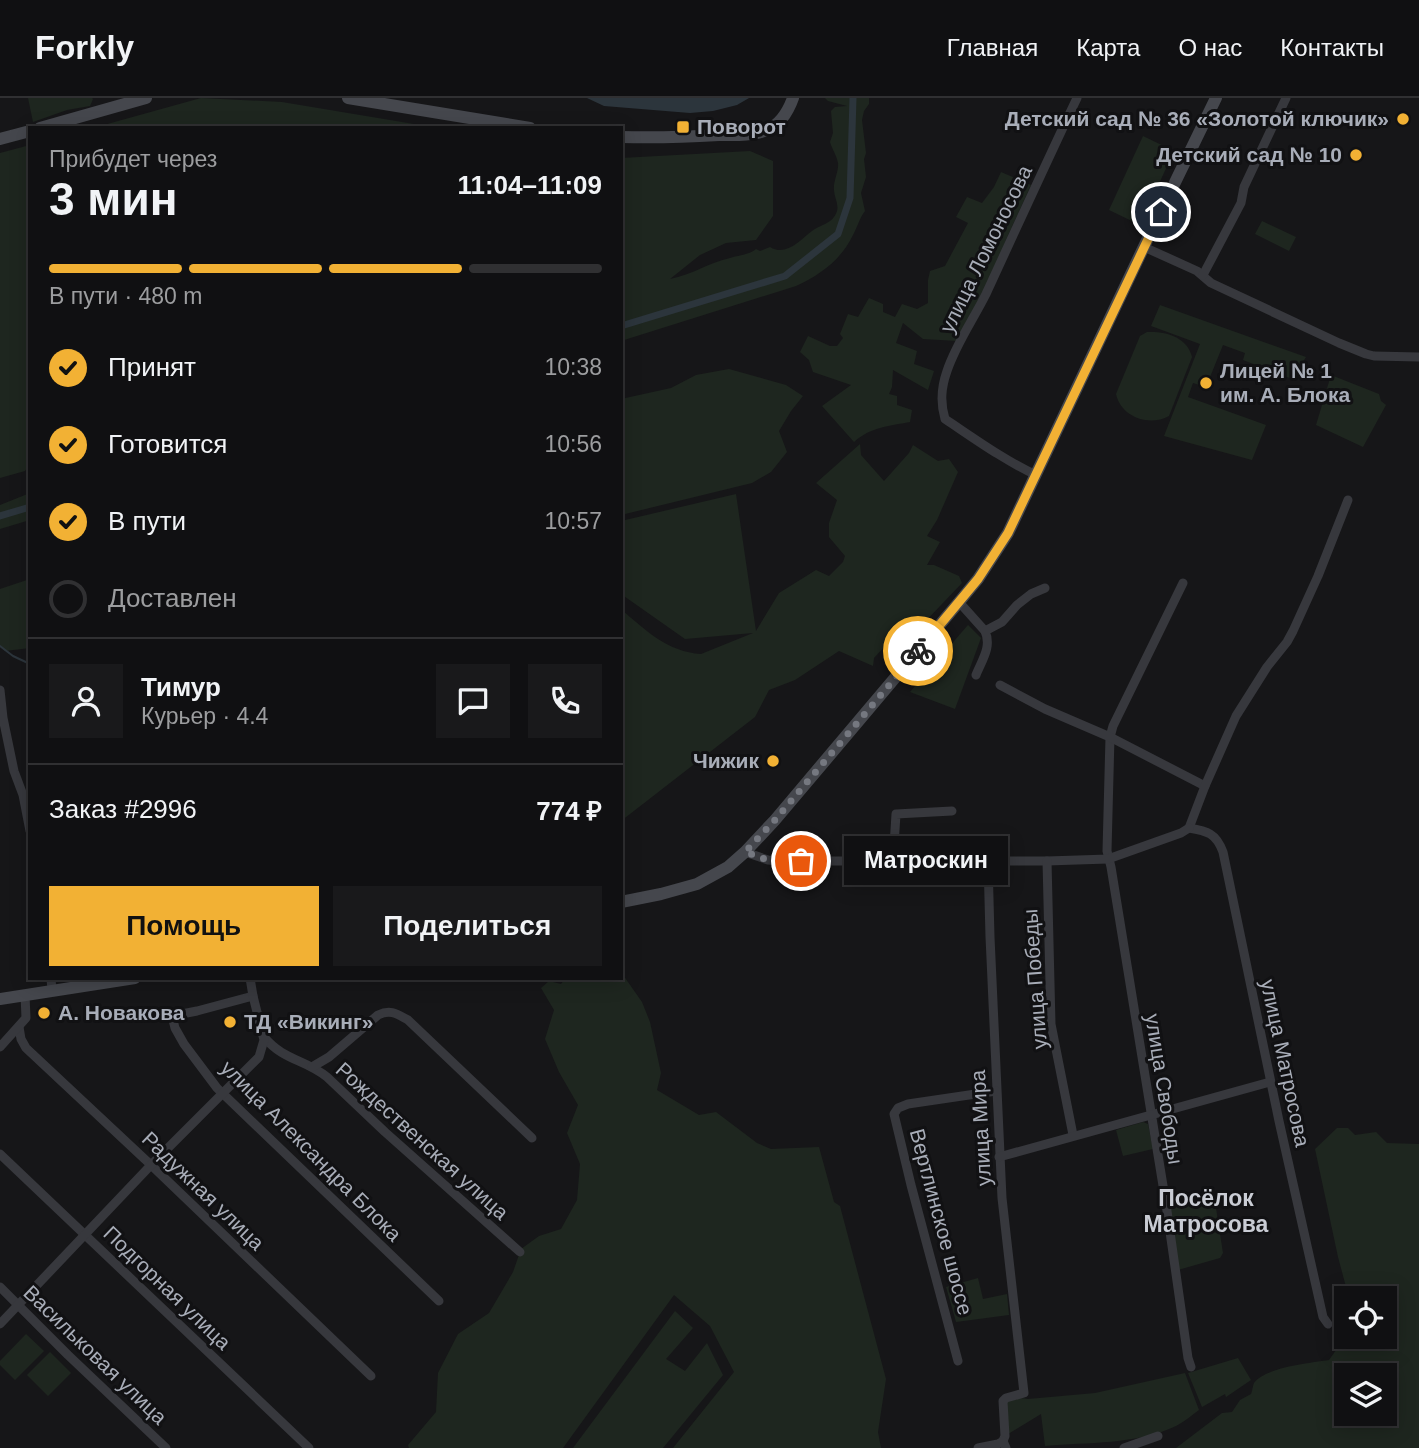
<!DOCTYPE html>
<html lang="ru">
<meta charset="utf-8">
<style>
:root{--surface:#101012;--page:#19191b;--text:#f1f3f6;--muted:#9c9d9f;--line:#303032;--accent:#f2b134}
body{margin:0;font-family:Arial,sans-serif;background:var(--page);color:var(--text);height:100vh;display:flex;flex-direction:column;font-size:26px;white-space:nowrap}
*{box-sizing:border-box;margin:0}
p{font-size:23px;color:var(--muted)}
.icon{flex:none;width:38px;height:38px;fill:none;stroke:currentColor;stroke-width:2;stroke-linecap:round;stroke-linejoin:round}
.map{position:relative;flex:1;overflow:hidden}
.panel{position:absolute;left:28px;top:28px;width:595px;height:854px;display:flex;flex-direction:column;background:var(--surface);border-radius:0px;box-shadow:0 4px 18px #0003,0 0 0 2px var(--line)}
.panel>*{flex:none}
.buttons{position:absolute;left:1334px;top:1188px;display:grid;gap:14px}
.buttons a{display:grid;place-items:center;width:63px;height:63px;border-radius:0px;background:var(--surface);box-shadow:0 4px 18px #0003,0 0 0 2px var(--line);font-size:35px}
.pin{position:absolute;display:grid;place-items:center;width:60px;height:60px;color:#fff;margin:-30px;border:4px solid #fff;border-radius:50%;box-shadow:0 2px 7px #0007}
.courier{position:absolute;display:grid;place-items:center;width:70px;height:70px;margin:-35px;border:5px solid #f2b134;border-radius:50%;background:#fff;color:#222;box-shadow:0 2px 9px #0007}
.bubble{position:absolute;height:49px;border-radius:0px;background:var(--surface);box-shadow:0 4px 18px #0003,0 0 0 2px var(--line);font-size:23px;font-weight:600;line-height:49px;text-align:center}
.headline em{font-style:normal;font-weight:600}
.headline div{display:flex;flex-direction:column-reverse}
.headline{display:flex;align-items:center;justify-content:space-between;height:119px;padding:0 21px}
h1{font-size:46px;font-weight:600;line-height:52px}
.bar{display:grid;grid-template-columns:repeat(4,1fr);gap:10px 7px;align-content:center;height:84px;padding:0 21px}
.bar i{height:9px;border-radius:5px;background:var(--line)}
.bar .active{background:var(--accent)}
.bar p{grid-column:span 4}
.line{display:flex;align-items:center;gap:18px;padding:0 21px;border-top:2px solid var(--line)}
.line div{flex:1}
.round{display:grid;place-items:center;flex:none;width:74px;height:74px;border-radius:0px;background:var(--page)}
ol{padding:0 21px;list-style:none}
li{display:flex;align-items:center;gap:21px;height:77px}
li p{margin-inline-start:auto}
li .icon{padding:7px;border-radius:50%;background:var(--accent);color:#111;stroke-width:4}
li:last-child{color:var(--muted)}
li i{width:38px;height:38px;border:4px solid var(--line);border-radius:50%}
.primary-button{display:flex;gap:14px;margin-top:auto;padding:14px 21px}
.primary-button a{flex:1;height:80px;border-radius:0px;background:var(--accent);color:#111;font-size:28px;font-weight:600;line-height:80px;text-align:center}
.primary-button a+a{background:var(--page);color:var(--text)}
header{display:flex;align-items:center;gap:42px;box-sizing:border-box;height:98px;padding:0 35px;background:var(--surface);border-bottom:2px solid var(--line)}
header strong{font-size:33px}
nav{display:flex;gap:38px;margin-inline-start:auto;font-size:24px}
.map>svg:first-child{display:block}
.green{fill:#1e261f;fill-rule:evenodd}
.water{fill:#2c353c}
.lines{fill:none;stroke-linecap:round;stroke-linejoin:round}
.stream{stroke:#2c353c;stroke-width:2}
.canal{stroke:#2c353c;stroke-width:7}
.street{stroke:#37383d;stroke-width:9}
.secondary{stroke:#45474d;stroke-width:12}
.done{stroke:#757880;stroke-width:7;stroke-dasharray:0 12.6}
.route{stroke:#f2b134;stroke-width:9}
.poi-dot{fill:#f2b134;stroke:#111113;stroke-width:2.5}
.labels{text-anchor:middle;stroke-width:6;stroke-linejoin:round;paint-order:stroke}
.poi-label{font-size:21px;font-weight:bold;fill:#a8adb8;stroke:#111113;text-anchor:start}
.street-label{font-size:21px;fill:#a8adb8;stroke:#111113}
.neighbourhood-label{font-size:23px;font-weight:bold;fill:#c9ccd4;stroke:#111113}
</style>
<header>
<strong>Forkly</strong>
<nav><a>Главная</a><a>Карта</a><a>О нас</a><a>Контакты</a></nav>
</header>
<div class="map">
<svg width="1419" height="1350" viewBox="0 0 1419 1350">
<rect width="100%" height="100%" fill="#161618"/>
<g class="green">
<path d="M28 0H92L93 1 90 8 67 12 33 24Z"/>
<path d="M201 0 282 4 438 30H93Z"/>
<path d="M825 0H869V6L864 13 862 22 866 55 864 61 866 79 861 95 865 113C859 121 858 128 853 137 841 162 820 177 796 188L621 243V60L750 53 773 63V118L756 142 726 145 700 157 670 181C692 177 710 164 730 160 739 157 749 157 756 151L760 153 770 149C786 159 800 142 812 133 821 126 833 126 837 113 839 106 834 99 834 92 833 83 839 73 838 65 837 58 832 51 830 44L833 35 831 13 835 9 847 8 828 3Z"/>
<path d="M1143 38 1174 53 1140 127 1109 112Z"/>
<path d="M30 47V365L25 373 0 380V55Z"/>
<path d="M1001 74 1031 87 1006 142 993 176 957 243 923 241 903 225 896 245 917 253 914 266 934 273 928 292 893 272 892 289 889 296 897 298V307L912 312 910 324C888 328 871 329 854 344L822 308 851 287 813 274 809 262 800 254 808 238 830 248H837L843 240 840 236 848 216 858 219 869 200 883 206V214L895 219 902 206 917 211 928 205V182L930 173 945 168 968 125 956 119 967 99 982 105 994 89Z"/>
<path d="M1262 123 1296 139 1289 153 1255 136Z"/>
<path d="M1160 207 1306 259 1292 281 1243 262 1245 255 1223 247 1206 289 1193 285 1188 299 1266 327 1252 362 1164 338 1200 246 1151 228Z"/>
<path d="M1147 234C1166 233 1187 239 1192 259L1169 318C1149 329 1121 319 1116 296L1140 238Z"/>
<path d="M729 271 786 287 803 298 791 313 779 333 787 354 771 374 752 385 621 417V301L671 290 696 277Z"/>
<path d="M1331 277 1379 296 1381 303 1386 307 1363 349 1316 327Z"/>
<path d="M860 346 861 357 884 383 909 355 913 347 938 363 949 361 958 374 937 422 927 438 940 444 927 467H934L959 478 962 485 920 529 910 521 874 560 873 568 839 553 795 582 769 592 755 619 621 723V511C645 532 668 554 701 556L753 535 685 541 621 496V423L736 396 756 533 779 495 816 472 829 478 843 464 845 458 829 439V425L837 402 816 385Z"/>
<path d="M30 395V422L0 431V407Z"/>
<path d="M30 481V550L5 553 0 548V491Z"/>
<path d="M968 527 981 540 955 611 910 594Z"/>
<path d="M621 874 642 904 650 924 661 975 657 992 699 1017 716 1014 757 1045 771 1051 819 1049 834 1104 840 1108 886 1281 878 1334 881 1350H673L734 1274 710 1228 674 1197 563 1350H409L408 1347 436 1314 438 1275 458 1236 489 1215 513 1174 521 1151 539 1138 561 1131 577 1102 580 1066 567 1035 578 1007 559 974 545 941 554 912 541 890 549 883 561 886 566 880H621Z"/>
<path d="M1143 1024 1148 1026 1153 1051 1123 1058 1116 1032Z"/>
<path d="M1337 1030H1348L1355 1037 1376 1034 1387 1045 1419 1046V1350H1176L1222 1315 1232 1314 1240 1302 1251 1296C1252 1294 1253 1287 1254 1285 1266 1269 1310 1265 1329 1262L1341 1245 1346 1231V1239H1384V1200H1349L1338 1159 1315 1051ZM1346 1278H1384V1316H1346Z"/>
<path d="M1212 1101 1215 1104 1223 1155 1220 1160 1178 1172 1169 1108Z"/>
<path d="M978 1180 983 1201 1007 1196 1009 1217 956 1224 946 1189Z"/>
<path d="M675 1213 693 1230 666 1261 685 1273 707 1245 723 1277 663 1350H573Z"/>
<path d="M26 1236 44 1253 15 1282 0 1267V1263Z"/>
<path d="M50 1254 71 1275 48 1298 27 1277Z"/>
<path d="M1238 1260 1251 1282 1226 1299 1225 1296 1202 1309 1188 1275Z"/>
<path d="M1185 1275 1199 1312C1192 1317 1184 1324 1176 1328 1136 1347 1088 1344 1045 1348L1041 1316 1008 1336 1007 1303 1021 1300 1028 1301 1095 1295Z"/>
</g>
<path class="water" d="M587 0H749L737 7 713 13 690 15 604 8Z"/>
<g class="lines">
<path class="stream" d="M0 548 13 558 30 566"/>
<g class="canal">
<path d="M621 228 785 178 838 136 850 100 853 0"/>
<path d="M0 418 30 409"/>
</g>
<g class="street">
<path d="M1144 149 1197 173 1211 185 1339 245 1366 256 1374 258 1419 259"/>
<path d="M1203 177 1241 105 1244 89 1286 0"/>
<path d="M1036 377C1004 362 975 341 945 321 940 304 941 290 947 273 956 246 973 222 986 196 1016 131 1046 65 1077 0"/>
<path d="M1183 485 1113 628 1110 639 1107 753 1111 769 1166 1106 1188 1260 1191 1269"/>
<path d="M959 504 985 533"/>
<path d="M976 577C982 562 992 549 985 533L1002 524 1017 507 1031 496 1045 490"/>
<path d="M1000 587 1045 611 1110 639 1205 688"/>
<path d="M0 592 3 620 14 673 23 697 30 733"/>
<path d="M1189 730C1207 733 1216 735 1223 754L1279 1023 1323 1219 1328 1226"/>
<path d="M1189 730 1205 688 1236 618 1267 569 1287 544 1293 533 1318 478 1348 402"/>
<path d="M745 754 768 762 778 763H1047L1108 761 1181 735 1189 730"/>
<path d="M988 763 990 839 1002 1100 1024 1295 1006 1300 1003 1303 1005 1338 1003 1343 1006 1350"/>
<path d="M1047 763 1051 926 1073 1037"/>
<path d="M893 764 896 716 952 713"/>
<path d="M51 880 52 893"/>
<path d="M253 898 197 913 172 918 175 930 184 946 217 990 439 1203"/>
<path d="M19 929 21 941 26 950 151 1067 371 1278"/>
<path d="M264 939C284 963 305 961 327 979L385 1034 520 1154"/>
<path d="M0 949 26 920 25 897"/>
<path d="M312 969 329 959 378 917C391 911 397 916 408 922L532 1040"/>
<path d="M0 1056 309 1350"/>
<path d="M999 1059 1270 984"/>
<path d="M0 1189 68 1257 166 1350"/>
<path d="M0 1226 151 1067 259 959 264 942 253 898 250 880"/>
<path d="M958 1263 911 1087 894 1016 898 1010 908 1006 996 993"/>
<path d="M978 1350 998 1346 1003 1343"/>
<path d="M1124 1350 1158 1338"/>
</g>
<g class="secondary">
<path d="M348 0 530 30"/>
<path d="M40 30 146 0"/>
<path d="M621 39C654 40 686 39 719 37 734 37 752 38 767 32 781 26 788 14 793 0"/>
<path d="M0 41 30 33"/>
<path d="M621 804 661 796 697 786 728 769 745 754 775 722 959 504 978 481 1008 435 1150 136 1216 0"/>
<path d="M0 901 135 880"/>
</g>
</g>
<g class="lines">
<path class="done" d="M801 763 768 762 745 754 775 722 918 553"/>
<path class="route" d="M918 553 978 481 1008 435 1161 114"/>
</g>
<g class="poi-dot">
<circle cx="1403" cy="21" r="7"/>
<rect x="676" y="22" width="14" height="14" rx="3.5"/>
<circle cx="1356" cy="57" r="7"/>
<circle cx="1206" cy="285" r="7"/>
<circle cx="773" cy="663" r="7"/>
<circle cx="44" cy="915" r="7"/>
<circle cx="230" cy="924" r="7"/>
</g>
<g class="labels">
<g class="poi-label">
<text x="1389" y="28" text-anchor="end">Детский сад № 36 «Золотой ключик»</text>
<text x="697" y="36">Поворот</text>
<text x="1342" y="64" text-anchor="end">Детский сад № 10</text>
<text x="1220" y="280">Лицей № 1<tspan x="1220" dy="24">им. А. Блока</tspan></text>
<text x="759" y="670" text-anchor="end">Чижик</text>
<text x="58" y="922">А. Новакова</text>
<text x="244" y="931">ТД «Викинг»</text>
</g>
<g class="street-label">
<text transform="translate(986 151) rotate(-64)" y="7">улица Ломоносова</text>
<text transform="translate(1035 881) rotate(-94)" y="7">улица Победы</text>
<text transform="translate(1285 965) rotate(78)" y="7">улица Матросова</text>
<text transform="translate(1164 991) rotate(81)" y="7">улица Свободы</text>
<text transform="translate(981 1030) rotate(-93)" y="7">улица Мира</text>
<text transform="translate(422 1043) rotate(42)" y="7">Рождественская улица</text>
<text transform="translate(311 1053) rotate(45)" y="7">улица Александра Блока</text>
<text transform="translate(203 1093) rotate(44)" y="7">Радужная улица</text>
<text transform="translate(941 1124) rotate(75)" y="7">Вертлинское шоссе</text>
<text transform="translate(167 1190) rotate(44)" y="7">Подгорная улица</text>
<text transform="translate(95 1257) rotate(44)" y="7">Васильковая улица</text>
</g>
<g class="neighbourhood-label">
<text x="1206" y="1108">Посёлок<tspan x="1206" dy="26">Матросова</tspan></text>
</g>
</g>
</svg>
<div class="buttons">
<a><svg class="icon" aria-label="locate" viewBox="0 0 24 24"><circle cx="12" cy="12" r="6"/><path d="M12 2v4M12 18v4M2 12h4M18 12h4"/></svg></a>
<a><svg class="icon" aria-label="layers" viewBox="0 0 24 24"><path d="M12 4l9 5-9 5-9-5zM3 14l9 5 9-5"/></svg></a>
</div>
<div class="pin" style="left:801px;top:763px;background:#ea580c"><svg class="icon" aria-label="bag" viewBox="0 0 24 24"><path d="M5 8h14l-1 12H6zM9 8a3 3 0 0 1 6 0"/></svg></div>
<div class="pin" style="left:1161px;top:114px;background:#1f2937"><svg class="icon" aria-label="home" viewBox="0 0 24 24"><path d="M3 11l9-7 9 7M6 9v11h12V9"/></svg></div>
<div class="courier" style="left:918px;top:553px"><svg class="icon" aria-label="bike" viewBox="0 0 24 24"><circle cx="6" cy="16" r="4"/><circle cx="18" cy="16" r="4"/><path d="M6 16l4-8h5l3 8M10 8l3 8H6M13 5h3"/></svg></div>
<div class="bubble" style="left:844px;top:738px;width:164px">Матроскин</div>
<section class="panel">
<div class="headline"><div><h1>3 мин</h1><p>Прибудет через</p></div><em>11:04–11:09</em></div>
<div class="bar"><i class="active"></i><i class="active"></i><i class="active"></i><i></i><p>В пути · 480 m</p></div>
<ol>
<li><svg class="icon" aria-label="check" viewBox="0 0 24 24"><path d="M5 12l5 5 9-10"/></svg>Принят<p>10:38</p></li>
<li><svg class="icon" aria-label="check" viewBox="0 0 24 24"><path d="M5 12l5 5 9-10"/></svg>Готовится<p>10:56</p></li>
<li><svg class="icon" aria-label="check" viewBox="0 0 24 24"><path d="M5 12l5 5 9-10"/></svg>В пути<p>10:57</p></li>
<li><i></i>Доставлен</li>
</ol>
<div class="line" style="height:126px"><a class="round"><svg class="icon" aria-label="person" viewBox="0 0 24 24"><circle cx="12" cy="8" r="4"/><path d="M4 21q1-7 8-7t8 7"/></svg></a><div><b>Тимур</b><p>Курьер · 4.4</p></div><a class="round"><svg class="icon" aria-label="chat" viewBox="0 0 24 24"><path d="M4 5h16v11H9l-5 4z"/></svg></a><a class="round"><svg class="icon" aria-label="phone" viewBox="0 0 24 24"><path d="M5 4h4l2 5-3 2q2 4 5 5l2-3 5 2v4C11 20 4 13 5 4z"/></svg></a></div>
<div class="line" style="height:91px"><div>Заказ #2996</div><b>774 ₽</b></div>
<div class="primary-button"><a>Помощь</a><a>Поделиться</a></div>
</section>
</div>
